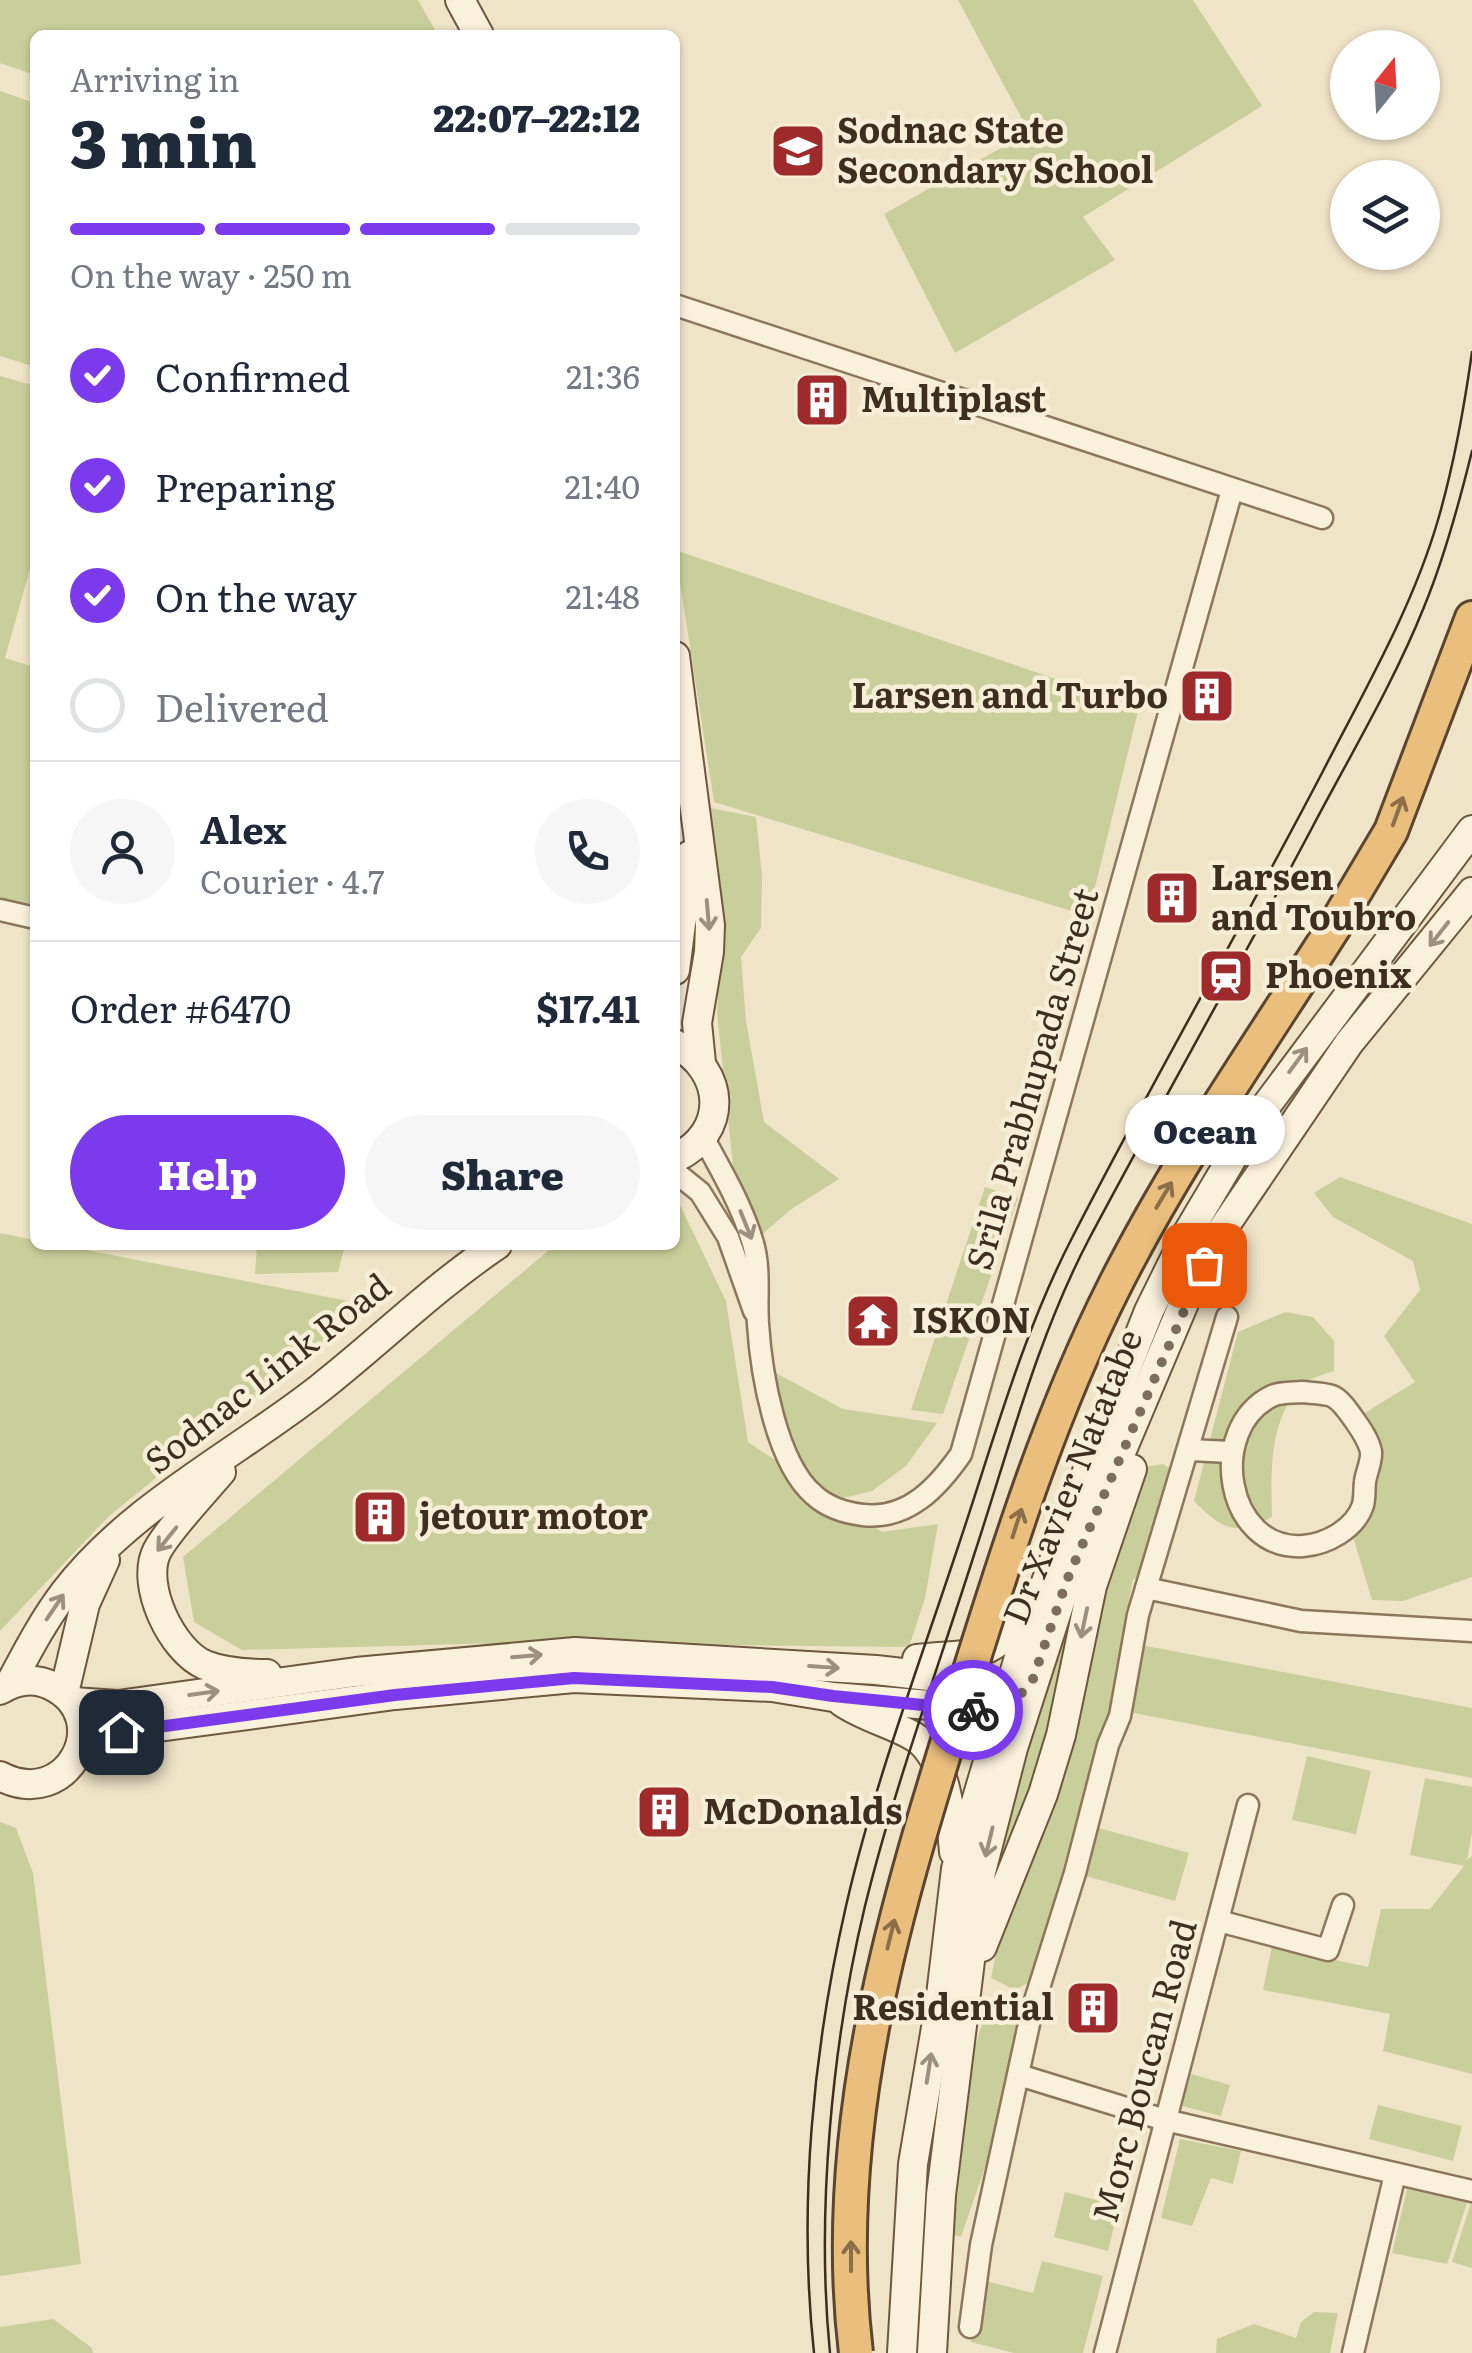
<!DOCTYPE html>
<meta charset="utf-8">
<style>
:root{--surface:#fff;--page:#f6f6f7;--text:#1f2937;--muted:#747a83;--line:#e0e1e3;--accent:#7c3aed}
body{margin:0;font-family:Literata,serif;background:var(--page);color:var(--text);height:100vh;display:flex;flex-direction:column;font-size:38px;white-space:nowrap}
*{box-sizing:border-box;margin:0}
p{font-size:32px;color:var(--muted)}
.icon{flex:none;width:55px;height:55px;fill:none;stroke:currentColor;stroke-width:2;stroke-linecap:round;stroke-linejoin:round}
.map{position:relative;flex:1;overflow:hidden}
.details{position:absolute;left:30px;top:30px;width:650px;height:1220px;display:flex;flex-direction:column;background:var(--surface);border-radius:15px;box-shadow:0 2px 8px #0004}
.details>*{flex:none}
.needle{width:65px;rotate:18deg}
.fabs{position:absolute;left:1330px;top:30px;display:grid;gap:20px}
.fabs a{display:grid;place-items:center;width:110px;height:110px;border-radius:50%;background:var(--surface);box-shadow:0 2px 8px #0004;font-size:50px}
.pin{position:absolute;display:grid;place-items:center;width:85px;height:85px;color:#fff;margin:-42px;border-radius:20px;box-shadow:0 5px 15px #0006}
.courier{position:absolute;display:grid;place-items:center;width:100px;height:100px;margin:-50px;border:8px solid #7c3aed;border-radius:50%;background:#fff;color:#222;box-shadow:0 2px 12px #0007}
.bubble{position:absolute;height:70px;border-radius:35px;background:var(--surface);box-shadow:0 2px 8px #0004;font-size:32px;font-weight:800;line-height:70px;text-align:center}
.headline em{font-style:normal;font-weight:800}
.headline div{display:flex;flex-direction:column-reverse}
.headline{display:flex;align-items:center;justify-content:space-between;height:170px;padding:0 40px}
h1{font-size:65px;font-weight:800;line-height:75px}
.bar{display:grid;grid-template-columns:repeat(4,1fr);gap:15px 10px;align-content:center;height:120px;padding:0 40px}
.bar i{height:12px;border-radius:8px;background:var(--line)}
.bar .current{background:var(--accent)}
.bar p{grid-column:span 4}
.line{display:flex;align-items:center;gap:25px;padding:0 40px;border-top:2px solid var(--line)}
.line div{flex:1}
.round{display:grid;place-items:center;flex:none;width:105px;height:105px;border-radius:52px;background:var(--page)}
ol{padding:0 40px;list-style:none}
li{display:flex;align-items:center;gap:30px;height:110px}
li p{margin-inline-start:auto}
li .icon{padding:10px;border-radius:50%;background:var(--accent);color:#fff;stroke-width:4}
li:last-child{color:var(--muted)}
li i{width:55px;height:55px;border:5px solid var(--line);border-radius:50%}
.button{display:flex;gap:20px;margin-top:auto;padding:20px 40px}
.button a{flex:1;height:115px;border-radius:60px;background:var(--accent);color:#fff;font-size:40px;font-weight:800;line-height:115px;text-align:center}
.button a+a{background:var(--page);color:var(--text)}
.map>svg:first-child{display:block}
.green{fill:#c9cf9b}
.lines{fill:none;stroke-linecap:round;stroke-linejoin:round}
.minor-casing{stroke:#8d765c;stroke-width:25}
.secondary-casing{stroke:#6f573f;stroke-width:32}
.trunk-casing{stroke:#5b4430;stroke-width:38}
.minor{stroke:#faf1dc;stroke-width:20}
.secondary{stroke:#faf1dc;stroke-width:28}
.trunk{stroke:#eabe7c;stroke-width:32}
.tram{stroke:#3d2e20;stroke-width:2.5}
.trunk-bridge-casing{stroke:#5b4430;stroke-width:38;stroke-linecap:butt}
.trunk-bridge{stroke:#eabe7c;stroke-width:32}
.oneway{stroke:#8b6f49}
.oneway2{stroke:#9c907e}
.done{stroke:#7c6e5b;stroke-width:10;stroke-dasharray:0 18}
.route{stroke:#7c3aed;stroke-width:12}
.labels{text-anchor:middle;stroke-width:9;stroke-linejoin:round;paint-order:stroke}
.poi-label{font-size:35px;font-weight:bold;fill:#3d2e20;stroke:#f7eed8;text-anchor:start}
.street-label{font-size:35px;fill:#3d2e20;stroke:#f7eed8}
</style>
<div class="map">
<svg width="1472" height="2353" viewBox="0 0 1472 2353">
<rect width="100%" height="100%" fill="#f0e4c8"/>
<g class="green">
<path d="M0 0H418L438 35H35V75L0 63Z"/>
<path d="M958 0H1193L1262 106 1083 217 1115 260 955 353 884 214 1029 132Z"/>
<path d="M0 91 35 103V367L0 356Z"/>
<path d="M0 376 35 386V551L5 658 35 667V918L0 910Z"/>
<path d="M675 550 1139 707 1088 916 714 802Z"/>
<path d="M706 807 756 817 762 876 761 928 741 957 746 1021 764 1122 839 1179 790 1210 742 1252 717 1013 721 936Z"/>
<path d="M1340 1177 1472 1224V1577L1403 1601 1372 1600 1347 1517 1353 1488 1371 1466 1355 1440 1363 1414 1415 1382 1384 1336 1420 1290 1413 1261 1333 1217 1314 1193Z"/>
<path d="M985 1187 1018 1198 943 1414 911 1410Z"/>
<path d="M675 1205H680L726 1301 748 1442 823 1492 796 1464 770 1370 843 1409 937 1423 906 1466 872 1491 835 1500 882 1532 938 1524 925 1598 909 1647 503 1643 242 1650 194 1622 183 1557 555 1245H675Z"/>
<path d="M0 1233 35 1240V1245H60L369 1305 108 1517 0 1631Z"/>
<path d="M257 1245H345L338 1272 255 1274Z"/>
<path d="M1285 1312 1313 1317 1334 1341V1371C1325 1374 1313 1377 1305 1383 1268 1415 1271 1474 1272 1517 1234 1537 1222 1529 1194 1501L1238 1332Z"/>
<path d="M1163 1464 1178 1474 1148 1582 1133 1579 1107 1725 1031 1981 1015 1990 991 1978 999 1939 1144 1467Z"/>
<path d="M1085 1567 1066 1693 981 1938 1022 1757Z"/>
<path d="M1136 1644 1472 1708V1778L1123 1711Z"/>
<path d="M1307 1756 1371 1771 1356 1834 1292 1820Z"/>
<path d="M1425 1778 1472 1787V1833L1467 1860 1472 1856V2074L1383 2051 1390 2014 1263 1990 1272 1946 1368 1967 1381 1909H1430L1464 1866 1410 1855Z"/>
<path d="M0 1822 16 1828 33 1873 81 2264 0 2276Z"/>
<path d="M1088 1825 1189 1853 1175 1901 1075 1873Z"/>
<path d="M999 2010 1013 2013 1017 2029 994 2141 961 2237 951 2234C957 2159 959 2081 987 2011Z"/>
<path d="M1191 2074 1230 2085 1221 2116 1182 2106Z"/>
<path d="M1378 2105 1462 2126 1453 2161 1369 2139Z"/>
<path d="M1180 2139 1241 2151 1233 2184 1211 2178 1192 2226 1161 2218Z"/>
<path d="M1407 2189 1467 2203 1447 2264 1392 2253Z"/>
<path d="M1065 2192 1119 2206 1108 2251 1054 2237Z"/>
<path d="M1471 2203H1472V2268L1452 2262Z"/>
<path d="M1042 2261 1103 2276 1083 2353H1014L971 2342 986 2281 1033 2293Z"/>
<path d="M1314 2312 1338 2313 1330 2353H1216L1217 2339 1254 2324 1296 2338 1301 2322Z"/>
<path d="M53 2319 92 2348 93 2353H0V2327Z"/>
</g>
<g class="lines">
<g class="minor-casing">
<g id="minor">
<path d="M675 305 1322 518"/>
<path d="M0 910 35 918"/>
<path d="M703 1137C721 1170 741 1204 752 1240 761 1268 756 1296 758 1324 761 1372 776 1463 814 1495 827 1507 846 1513 863 1515 908 1520 938 1487 961 1454L1232 490"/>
<path d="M675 1172 700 1192 728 1237 754 1311"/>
<path d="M1302 1392C1311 1393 1324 1393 1332 1396 1341 1400 1348 1411 1353 1418 1360 1428 1369 1440 1371 1452 1372 1461 1366 1473 1365 1482 1364 1489 1365 1498 1363 1505 1355 1529 1327 1544 1303 1546 1225 1551 1206 1428 1272 1396 1280 1392 1293 1393 1302 1392Z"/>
<path d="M1189 1450 1231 1452"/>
<path d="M1146 1588 1301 1621 1472 1631"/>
<path d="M1219 1921 1328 1950 1343 1905"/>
<path d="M1019 2075 1165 2120 1472 2191"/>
<path d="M970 2327 981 2245 1032 2010 1075 1873 1108 1745 1120 1716 1138 1615 1227 1317"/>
<path d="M1105 2353 1248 1805"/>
<path d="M1353 2353 1395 2174"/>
</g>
</g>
<g class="secondary-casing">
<g id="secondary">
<path d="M460 0 479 35"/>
<path d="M675 656 710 925 709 952 697 1023 701 1063"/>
<path d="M675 970 690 855"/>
<path d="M675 1044C726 1071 729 1133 675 1158"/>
<path d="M221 1472C204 1492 168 1530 157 1551 140 1585 172 1651 205 1665 223 1672 248 1674 267 1674"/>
<path d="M917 1659C971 1653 990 1662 1026 1612"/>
<path d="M10 1684C27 1652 43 1621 65 1592 130 1507 236 1454 319 1389 379 1342 433 1288 497 1245"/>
<path d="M0 1690C16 1680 35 1677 52 1686 116 1718 68 1812 0 1776"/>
<path d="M64 1693 85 1604 105 1560"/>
<path d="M73 1702 118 1705 356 1672 575 1652 876 1670 955 1679 977 1685 993 1695 1005 1705 1011 1718"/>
<path d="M842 1702C864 1717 890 1723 913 1736 947 1756 951 1817 954 1852"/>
<path d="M77 1757 103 1738 121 1732 395 1695 574 1678 772 1687 833 1697 978 1709"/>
<path d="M982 1947 1043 1794 1061 1735 1092 1586 1132 1469"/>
<path d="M902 2353 913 2164 940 2004 956 1869 1023 1644 1111 1407 1149 1311 1187 1234 1251 1126 1472 830"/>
<path d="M932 2353 941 2195 981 1872 1013 1748 1067 1580 1187 1296 1220 1233 1349 1043 1472 892"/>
</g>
</g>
<g class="trunk-casing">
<path id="trunk" d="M1334 927 1391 831 1472 618"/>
</g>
<use href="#minor" class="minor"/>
<use href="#secondary" class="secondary"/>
<use href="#trunk" class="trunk"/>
<g class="tram">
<path d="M814 2353C798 2205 813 2050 846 1906 874 1784 919 1665 958 1547 993 1443 1022 1334 1073 1236 1153 1080 1241 928 1322 773 1364 691 1412 609 1438 520 1454 465 1464 409 1472 352"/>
<path d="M830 2353C816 2213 832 2043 865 1906 894 1788 937 1671 974 1555 1009 1449 1037 1338 1089 1239 1163 1100 1240 964 1313 826 1351 754 1394 682 1424 607 1445 556 1459 504 1472 451"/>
</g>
<g class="trunk-bridge-casing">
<path id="trunk-bridge" d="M856 2353C828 2122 898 1900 966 1683 1008 1549 1050 1414 1114 1287 1177 1162 1259 1045 1334 927"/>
</g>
<use href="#trunk-bridge" class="trunk-bridge"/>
</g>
<defs><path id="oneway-shaft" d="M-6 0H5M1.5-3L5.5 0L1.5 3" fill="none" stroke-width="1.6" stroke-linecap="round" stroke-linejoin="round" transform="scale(2.5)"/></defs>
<g class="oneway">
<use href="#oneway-shaft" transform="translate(1398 811) rotate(-70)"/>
<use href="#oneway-shaft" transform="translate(1164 1195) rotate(-59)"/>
<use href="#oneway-shaft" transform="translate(1017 1523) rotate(-72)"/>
<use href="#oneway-shaft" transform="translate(891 1934) rotate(-76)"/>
<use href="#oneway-shaft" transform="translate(851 2256) rotate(-90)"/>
</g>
<g class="oneway2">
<use href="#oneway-shaft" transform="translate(708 915) rotate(85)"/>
<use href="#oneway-shaft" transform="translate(1439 934) rotate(128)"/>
<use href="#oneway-shaft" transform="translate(1298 1060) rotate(-54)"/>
<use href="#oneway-shaft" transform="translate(746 1225) rotate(68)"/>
<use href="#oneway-shaft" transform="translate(167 1539) rotate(129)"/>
<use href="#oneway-shaft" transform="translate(55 1607) rotate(-56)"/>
<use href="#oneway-shaft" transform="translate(1084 1623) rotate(102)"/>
<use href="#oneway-shaft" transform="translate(527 1656) rotate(-5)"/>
<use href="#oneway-shaft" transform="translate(824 1667) rotate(4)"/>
<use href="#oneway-shaft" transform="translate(204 1693) rotate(-8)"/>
<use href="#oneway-shaft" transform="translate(989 1842) rotate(104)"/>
<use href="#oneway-shaft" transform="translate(929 2068) rotate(-81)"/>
</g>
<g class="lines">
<path class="done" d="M973 1710 1005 1706 1016 1700 1033 1679 1067 1580 1204 1265"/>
<path class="route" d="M121 1732 395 1695 574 1678 772 1687 833 1696 973 1710"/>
</g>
<defs>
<g id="school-square" transform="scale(2.875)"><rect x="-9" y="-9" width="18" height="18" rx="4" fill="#9e2a2b" stroke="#f7eed8"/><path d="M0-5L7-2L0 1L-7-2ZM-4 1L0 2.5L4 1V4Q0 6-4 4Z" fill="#fff"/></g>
<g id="building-square" transform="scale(2.875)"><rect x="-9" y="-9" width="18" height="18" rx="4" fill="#9e2a2b" stroke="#f7eed8"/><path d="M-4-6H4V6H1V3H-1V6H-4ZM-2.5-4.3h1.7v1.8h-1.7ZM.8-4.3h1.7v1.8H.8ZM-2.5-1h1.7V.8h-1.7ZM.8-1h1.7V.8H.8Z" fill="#fff"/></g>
<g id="station-square" transform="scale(2.875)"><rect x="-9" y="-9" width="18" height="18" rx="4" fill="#9e2a2b" stroke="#f7eed8"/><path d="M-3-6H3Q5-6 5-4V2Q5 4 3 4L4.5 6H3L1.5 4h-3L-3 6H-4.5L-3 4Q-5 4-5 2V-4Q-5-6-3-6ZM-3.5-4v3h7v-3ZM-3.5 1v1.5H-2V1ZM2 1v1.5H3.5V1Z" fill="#fff"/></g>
<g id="temple-square" transform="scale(2.875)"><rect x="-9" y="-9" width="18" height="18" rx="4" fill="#9e2a2b" stroke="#f7eed8"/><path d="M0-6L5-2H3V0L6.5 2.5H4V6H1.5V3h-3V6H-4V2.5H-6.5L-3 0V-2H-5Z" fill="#fff"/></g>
</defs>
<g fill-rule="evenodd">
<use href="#school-square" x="798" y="151"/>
<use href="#building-square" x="822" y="400"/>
<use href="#building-square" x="1207" y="696"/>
<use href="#building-square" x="1172" y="898"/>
<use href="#station-square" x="1226" y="976"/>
<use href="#temple-square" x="873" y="1321"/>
<use href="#building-square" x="380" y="1517"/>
<use href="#building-square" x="664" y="1812"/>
<use href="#building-square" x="1093" y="2008"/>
</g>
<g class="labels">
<g class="poi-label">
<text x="837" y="143">Sodnac State<tspan x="837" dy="40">Secondary School</tspan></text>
<text x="861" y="412">Multiplast</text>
<text x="1168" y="708" text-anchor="end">Larsen and Turbo</text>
<text x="1211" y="890">Larsen<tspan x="1211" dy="40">and Toubro</tspan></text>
<text x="1265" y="988">Phoenix</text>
<text x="912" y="1333">ISKON</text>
<text x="419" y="1529">jetour motor</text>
<text x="703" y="1824">McDonalds</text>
<text x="1054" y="2020" text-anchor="end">Residential</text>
</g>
<g class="street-label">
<text transform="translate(1033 1079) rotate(-74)" y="12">Srila Prabhupada Street</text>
<text transform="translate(268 1374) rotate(-38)" y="12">Sodnac Link Road</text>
<text transform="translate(1073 1477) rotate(-68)" y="12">Dr Xavier Natatabe</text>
<text transform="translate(1145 2071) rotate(-75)" y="12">Morc Boucan Road</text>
</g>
</g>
</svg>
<div class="fabs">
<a><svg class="needle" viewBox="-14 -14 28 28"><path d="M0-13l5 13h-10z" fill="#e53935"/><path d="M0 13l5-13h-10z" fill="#747a83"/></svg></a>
<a><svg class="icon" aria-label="layers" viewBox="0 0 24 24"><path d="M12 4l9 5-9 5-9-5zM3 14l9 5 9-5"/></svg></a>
</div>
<div class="pin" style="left:1204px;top:1265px;background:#ea580c"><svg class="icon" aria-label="bag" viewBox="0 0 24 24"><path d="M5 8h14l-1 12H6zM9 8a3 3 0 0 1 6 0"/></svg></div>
<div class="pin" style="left:121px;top:1732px;background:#1f2937"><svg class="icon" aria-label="home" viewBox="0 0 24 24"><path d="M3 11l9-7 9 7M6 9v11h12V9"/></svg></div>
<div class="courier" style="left:973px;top:1710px"><svg class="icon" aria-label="bike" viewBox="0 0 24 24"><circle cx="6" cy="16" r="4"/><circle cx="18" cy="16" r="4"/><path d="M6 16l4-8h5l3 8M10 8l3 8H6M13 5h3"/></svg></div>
<div class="bubble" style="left:1125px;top:1095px;width:160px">Ocean</div>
<section class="details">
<div class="headline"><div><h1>3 min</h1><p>Arriving in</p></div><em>22:07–22:12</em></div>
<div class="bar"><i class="current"></i><i class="current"></i><i class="current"></i><i></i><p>On the way · 250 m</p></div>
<ol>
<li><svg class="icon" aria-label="check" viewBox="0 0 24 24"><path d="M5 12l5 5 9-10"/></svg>Confirmed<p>21:36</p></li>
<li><svg class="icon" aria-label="check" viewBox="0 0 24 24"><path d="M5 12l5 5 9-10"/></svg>Preparing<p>21:40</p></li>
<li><svg class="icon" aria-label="check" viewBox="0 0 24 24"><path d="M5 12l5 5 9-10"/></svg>On the way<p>21:48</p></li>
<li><i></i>Delivered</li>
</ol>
<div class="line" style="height:180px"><a class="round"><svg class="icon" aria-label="person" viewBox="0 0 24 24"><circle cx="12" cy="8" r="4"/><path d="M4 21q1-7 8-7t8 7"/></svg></a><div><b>Alex</b><p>Courier · 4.7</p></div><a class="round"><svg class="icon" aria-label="phone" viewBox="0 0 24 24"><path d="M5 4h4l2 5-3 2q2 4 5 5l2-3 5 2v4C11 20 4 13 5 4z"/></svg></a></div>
<div class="line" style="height:130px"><div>Order #6470</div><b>$17.41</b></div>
<div class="button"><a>Help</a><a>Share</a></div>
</section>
</div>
